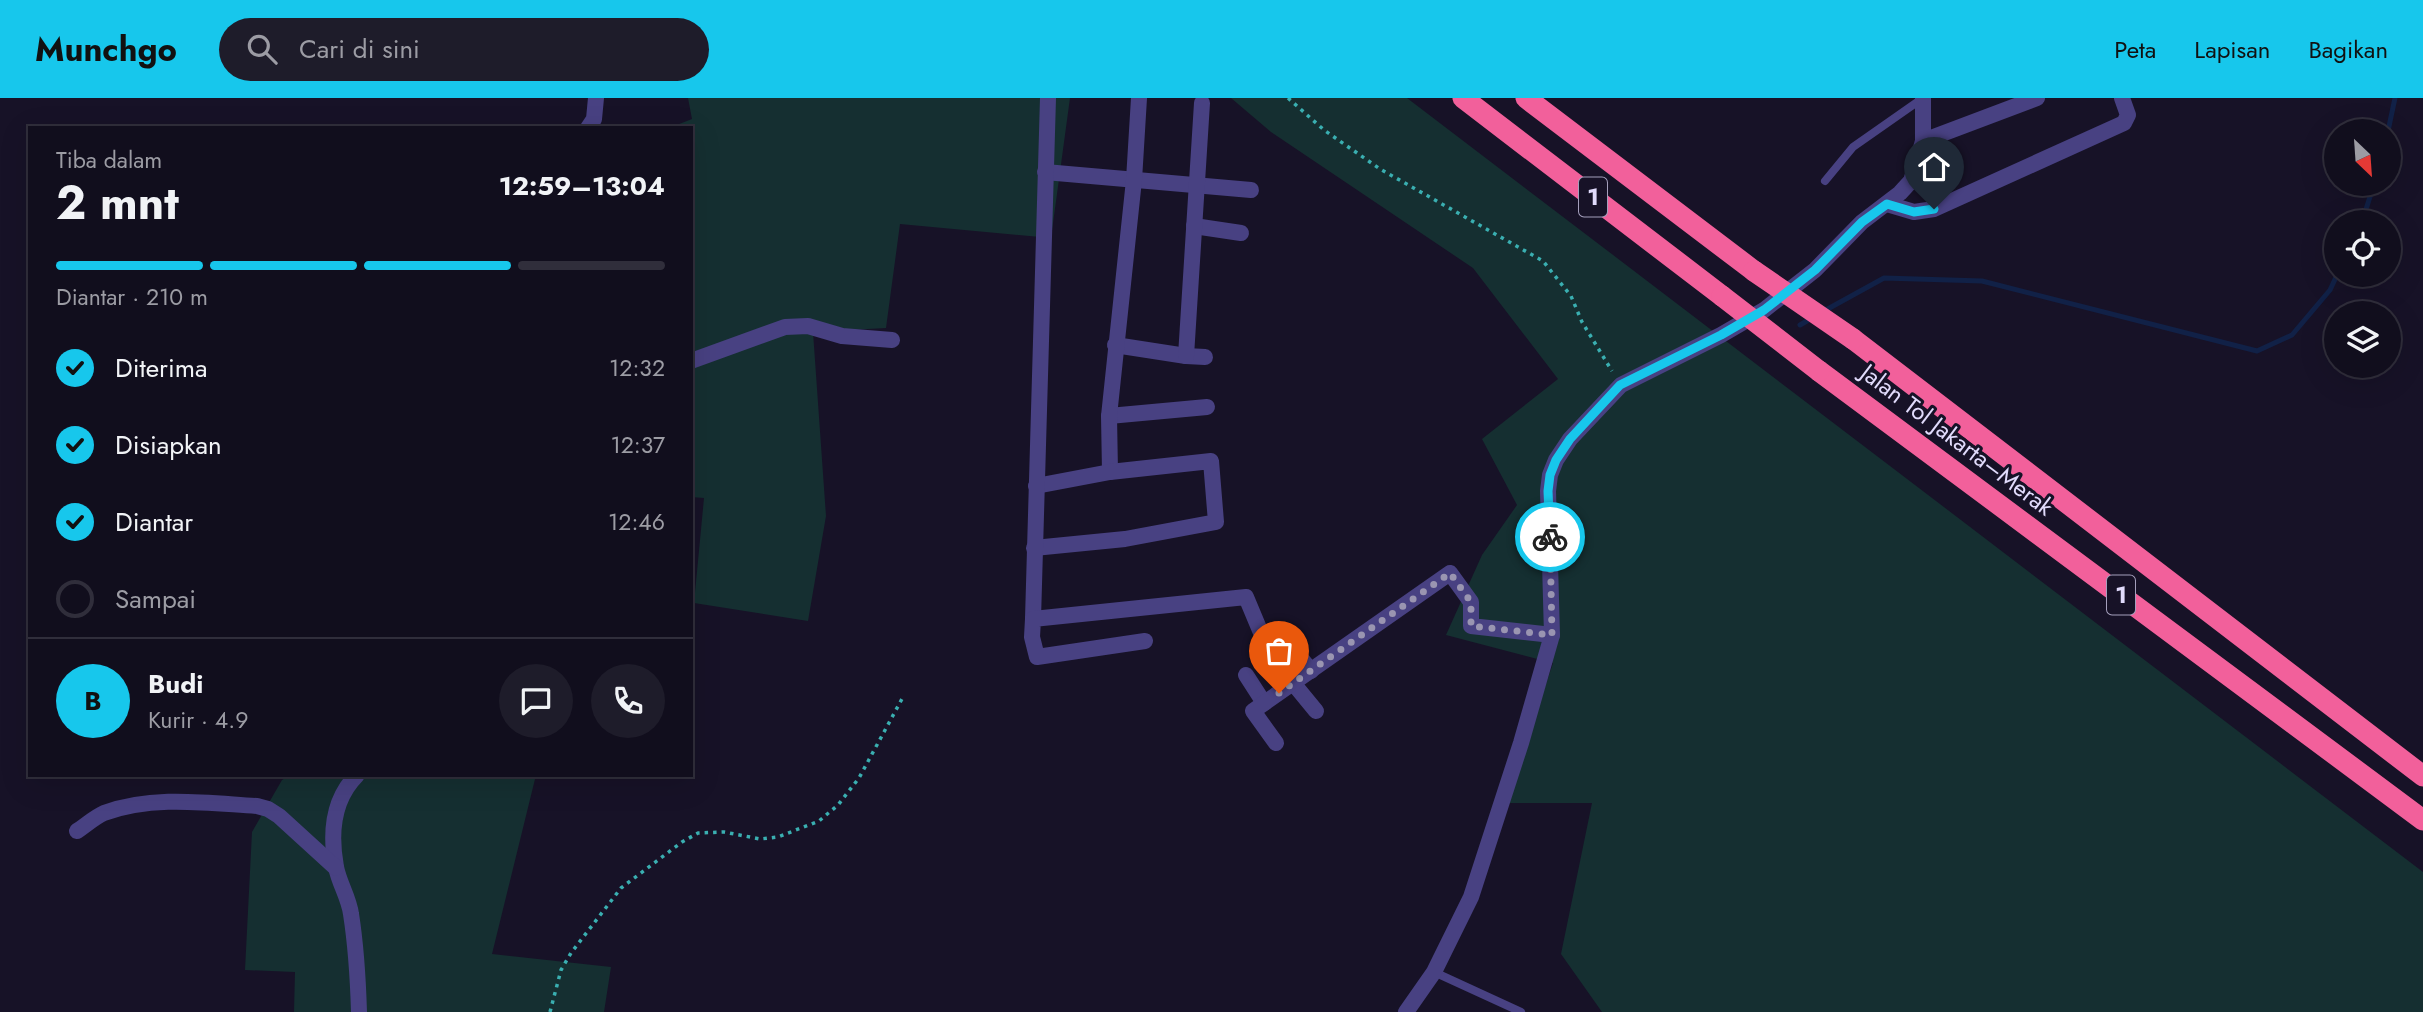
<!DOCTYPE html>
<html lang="id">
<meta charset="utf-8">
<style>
:root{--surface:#110e1d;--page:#1e1c2a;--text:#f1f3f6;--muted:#9c9ca4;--line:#302e3b;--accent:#17c7ec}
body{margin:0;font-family:Jost,sans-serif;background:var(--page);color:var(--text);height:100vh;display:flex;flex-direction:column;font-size:26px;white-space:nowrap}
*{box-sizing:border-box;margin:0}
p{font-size:23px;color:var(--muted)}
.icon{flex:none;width:38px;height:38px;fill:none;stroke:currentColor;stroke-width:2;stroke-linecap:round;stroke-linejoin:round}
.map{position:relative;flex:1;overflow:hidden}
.side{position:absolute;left:28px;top:28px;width:665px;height:651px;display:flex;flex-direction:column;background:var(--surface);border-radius:0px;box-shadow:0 7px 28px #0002,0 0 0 2px var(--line)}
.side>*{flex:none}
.needle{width:46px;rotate:155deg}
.controls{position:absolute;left:2324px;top:21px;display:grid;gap:14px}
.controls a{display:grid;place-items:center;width:77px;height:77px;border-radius:50%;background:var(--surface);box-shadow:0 7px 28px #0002,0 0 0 2px var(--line);font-size:35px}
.pin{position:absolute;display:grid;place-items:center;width:60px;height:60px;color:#fff;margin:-72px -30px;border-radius:50% 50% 50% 0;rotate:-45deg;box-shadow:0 0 7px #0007}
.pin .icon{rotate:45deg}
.courier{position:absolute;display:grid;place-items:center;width:70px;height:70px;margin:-35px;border:5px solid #17c7ec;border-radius:50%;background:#fff;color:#222;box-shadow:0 2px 9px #0007}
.head em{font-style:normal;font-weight:700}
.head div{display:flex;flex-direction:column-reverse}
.head{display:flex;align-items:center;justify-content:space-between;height:119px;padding:0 28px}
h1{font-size:46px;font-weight:700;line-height:52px}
.bar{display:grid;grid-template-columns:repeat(4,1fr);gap:10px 7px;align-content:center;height:84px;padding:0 28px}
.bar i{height:9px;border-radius:5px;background:var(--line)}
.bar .current{background:var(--accent)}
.bar p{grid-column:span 4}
.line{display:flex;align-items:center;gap:18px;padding:0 28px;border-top:2px solid var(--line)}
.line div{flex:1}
.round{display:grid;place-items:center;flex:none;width:74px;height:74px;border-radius:37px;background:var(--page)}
ol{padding:0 28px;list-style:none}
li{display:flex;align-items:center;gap:21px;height:77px}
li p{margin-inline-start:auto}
li .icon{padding:7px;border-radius:50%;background:var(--accent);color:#111;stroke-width:4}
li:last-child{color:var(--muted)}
li i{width:38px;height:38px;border:4px solid var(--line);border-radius:50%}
header{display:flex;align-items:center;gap:42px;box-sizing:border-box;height:98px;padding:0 35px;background:var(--accent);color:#111}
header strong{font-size:33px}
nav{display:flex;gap:38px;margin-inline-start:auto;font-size:24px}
.search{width:490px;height:63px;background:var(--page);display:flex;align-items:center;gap:18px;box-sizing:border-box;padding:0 24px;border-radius:38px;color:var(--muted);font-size:26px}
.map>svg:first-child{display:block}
.green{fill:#152f31}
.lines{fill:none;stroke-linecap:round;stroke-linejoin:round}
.stream{stroke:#112147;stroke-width:5}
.path{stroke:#3aafb1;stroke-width:3.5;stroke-dasharray:3.5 5;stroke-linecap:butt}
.service{stroke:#484182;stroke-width:8}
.minor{stroke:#484182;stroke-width:16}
.motorway{stroke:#f2609b;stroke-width:21}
.motorway-bridge{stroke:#f2609b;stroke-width:21}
.done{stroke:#9a95b1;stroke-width:7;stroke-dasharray:0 12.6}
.route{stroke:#17c7ec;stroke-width:9}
.labels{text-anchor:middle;stroke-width:6;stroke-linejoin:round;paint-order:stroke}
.shield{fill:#171227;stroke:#a49fbc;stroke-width:2}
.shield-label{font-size:23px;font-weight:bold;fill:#e1dbfc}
.street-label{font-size:24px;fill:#e1dbfc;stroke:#171227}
</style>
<header>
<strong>Munchgo</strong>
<div class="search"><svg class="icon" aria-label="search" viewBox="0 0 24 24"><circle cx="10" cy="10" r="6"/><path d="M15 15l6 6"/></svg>Cari di sini</div>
<nav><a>Peta</a><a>Lapisan</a><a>Bagikan</a></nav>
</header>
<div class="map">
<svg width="2423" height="914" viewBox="0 0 2423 914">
<rect width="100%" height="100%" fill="#171227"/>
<g class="green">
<path d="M688 0H1070L1051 140 900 126 886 230 813 234 826 418 808 523 694 505 704 400 691 399V30H669L692 21Z"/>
<path d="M1231 0H1407L2423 774V914H1602L1561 856 1592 705H1506L1553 565 1446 537 1482 457 1517 407 1482 341 1558 281 1473 170 1271 34Z"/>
<path d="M290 677H536L492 856 611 869 604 914H294L295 874 245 872 252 734 282 682Z"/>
</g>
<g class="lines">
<g class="stream">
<path d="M2388 33 2395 0"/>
<path d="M2362 124 2374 86"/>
<path d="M1824 213 1884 180 1982 183 2257 253 2292 237 2330 192 2337 177"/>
<path d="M1800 227 1812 220"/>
</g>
<g class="path">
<path d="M1288 0 1324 32 1380 71 1543 163 1571 198 1582 224 1612 273"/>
<path d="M550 914 561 872 571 855 621 790 682 744 698 735 724 734 760 741 778 739 819 723 838 707 859 680 903 599"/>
</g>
<g class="service">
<path d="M1825 83 1853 49 1923 0"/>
<path d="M1434 874 1521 914"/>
</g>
<g class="minor">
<path d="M588 30 594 21 596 0"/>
<path d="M1923 43 2037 0"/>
<path d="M1045 74 1251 92"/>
<path d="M1887 106 1914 114 1934 111 2124 25 2128 17 2122 0"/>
<path d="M1194 128 1241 135"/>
<path d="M1115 247 1186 258 1205 259"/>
<path d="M1186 258 1202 5"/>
<path d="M691 263 785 229 808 228 842 238 892 242"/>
<path d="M1109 318 1207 309"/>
<path d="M1110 374 1109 318 1134 82 1139 0"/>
<path d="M1034 450 1125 441 1216 424 1211 363 1110 374 1036 388"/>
<path d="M1033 521 1048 0"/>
<path d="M1145 543 1037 559 1032 539 1033 521 1246 499 1269 554 1289 545 1311 573"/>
<path d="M1246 577 1264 605"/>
<path d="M1293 585 1316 613"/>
<path d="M1276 645 1253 613 1450 475 1471 504V528L1552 537"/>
<path d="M357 677C332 702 330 736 336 769 339 785 349 800 351 816 356 848 358 881 359 914"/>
<path d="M77 733C86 727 95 719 104 715 153 697 207 705 257 708L268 711 279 718 336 770"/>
<path d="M1406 914 1434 874 1471 799 1521 645 1552 537 1548 393 1550 377 1556 362 1570 341 1621 287 1721 237 1764 212 1815 172 1862 124 1900 95 1911 83 1923 43V0"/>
</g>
<g class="motorway">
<path d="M1463 0 1722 198"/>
<path d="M1526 0 1754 173"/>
<path d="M1853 241 2423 678"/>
<path d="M1819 273 2423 722"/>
</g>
<g class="motorway-bridge">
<path d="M1754 173 1853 241"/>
<path d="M1722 198 1819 273"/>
</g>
</g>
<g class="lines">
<path class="done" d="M1279 595 1450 475 1471 504V528L1552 537 1550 439"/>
<path class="route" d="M1550 439 1548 393 1550 377 1556 362 1570 341 1620 287 1721 237 1764 212 1815 172 1862 124 1887 106 1914 114 1934 111"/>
</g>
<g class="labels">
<g class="shield">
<rect x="1579" y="79.5" width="28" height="39" rx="5"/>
<rect x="2107" y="477.5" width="28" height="39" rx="5"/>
</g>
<g class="shield-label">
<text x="1593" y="107">1</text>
<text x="2121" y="505">1</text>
</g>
<g class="street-label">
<text transform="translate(1957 342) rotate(37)" y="8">Jalan Tol Jakarta–Merak</text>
</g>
</g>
</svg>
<div class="controls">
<a><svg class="needle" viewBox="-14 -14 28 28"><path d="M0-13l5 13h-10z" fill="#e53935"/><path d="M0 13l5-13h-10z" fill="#9c9ca4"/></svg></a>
<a><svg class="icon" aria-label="locate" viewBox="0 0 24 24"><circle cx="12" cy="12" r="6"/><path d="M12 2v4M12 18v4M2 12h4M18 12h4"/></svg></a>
<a><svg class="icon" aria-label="layers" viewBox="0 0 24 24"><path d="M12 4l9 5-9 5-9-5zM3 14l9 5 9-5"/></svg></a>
</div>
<div class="pin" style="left:1279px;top:595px;background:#ea580c"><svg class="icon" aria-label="bag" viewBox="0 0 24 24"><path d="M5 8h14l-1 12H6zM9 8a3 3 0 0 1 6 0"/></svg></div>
<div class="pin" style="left:1934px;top:111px;background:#1f2937"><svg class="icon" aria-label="home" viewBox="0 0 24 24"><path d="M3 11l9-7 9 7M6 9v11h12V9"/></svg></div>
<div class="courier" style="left:1550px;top:439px"><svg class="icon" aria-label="bike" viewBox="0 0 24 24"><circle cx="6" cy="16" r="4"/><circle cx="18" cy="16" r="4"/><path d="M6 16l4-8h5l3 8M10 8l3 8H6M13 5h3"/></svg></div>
<section class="side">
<div class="head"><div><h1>2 mnt</h1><p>Tiba dalam</p></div><em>12:59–13:04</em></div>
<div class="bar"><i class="current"></i><i class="current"></i><i class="current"></i><i></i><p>Diantar · 210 m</p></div>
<ol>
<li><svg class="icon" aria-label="check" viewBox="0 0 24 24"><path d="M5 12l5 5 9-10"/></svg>Diterima<p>12:32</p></li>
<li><svg class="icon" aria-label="check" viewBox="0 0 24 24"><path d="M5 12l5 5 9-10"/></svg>Disiapkan<p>12:37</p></li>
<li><svg class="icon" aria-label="check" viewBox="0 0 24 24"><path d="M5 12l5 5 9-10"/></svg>Diantar<p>12:46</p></li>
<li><i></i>Sampai</li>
</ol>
<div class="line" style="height:126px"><b class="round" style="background:var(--accent);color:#111">B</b><div><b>Budi</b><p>Kurir · 4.9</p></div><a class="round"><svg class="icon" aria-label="chat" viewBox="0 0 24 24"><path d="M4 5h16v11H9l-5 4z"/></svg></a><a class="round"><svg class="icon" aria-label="phone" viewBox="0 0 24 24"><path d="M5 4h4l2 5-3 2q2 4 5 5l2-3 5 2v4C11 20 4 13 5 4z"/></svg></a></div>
</section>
</div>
